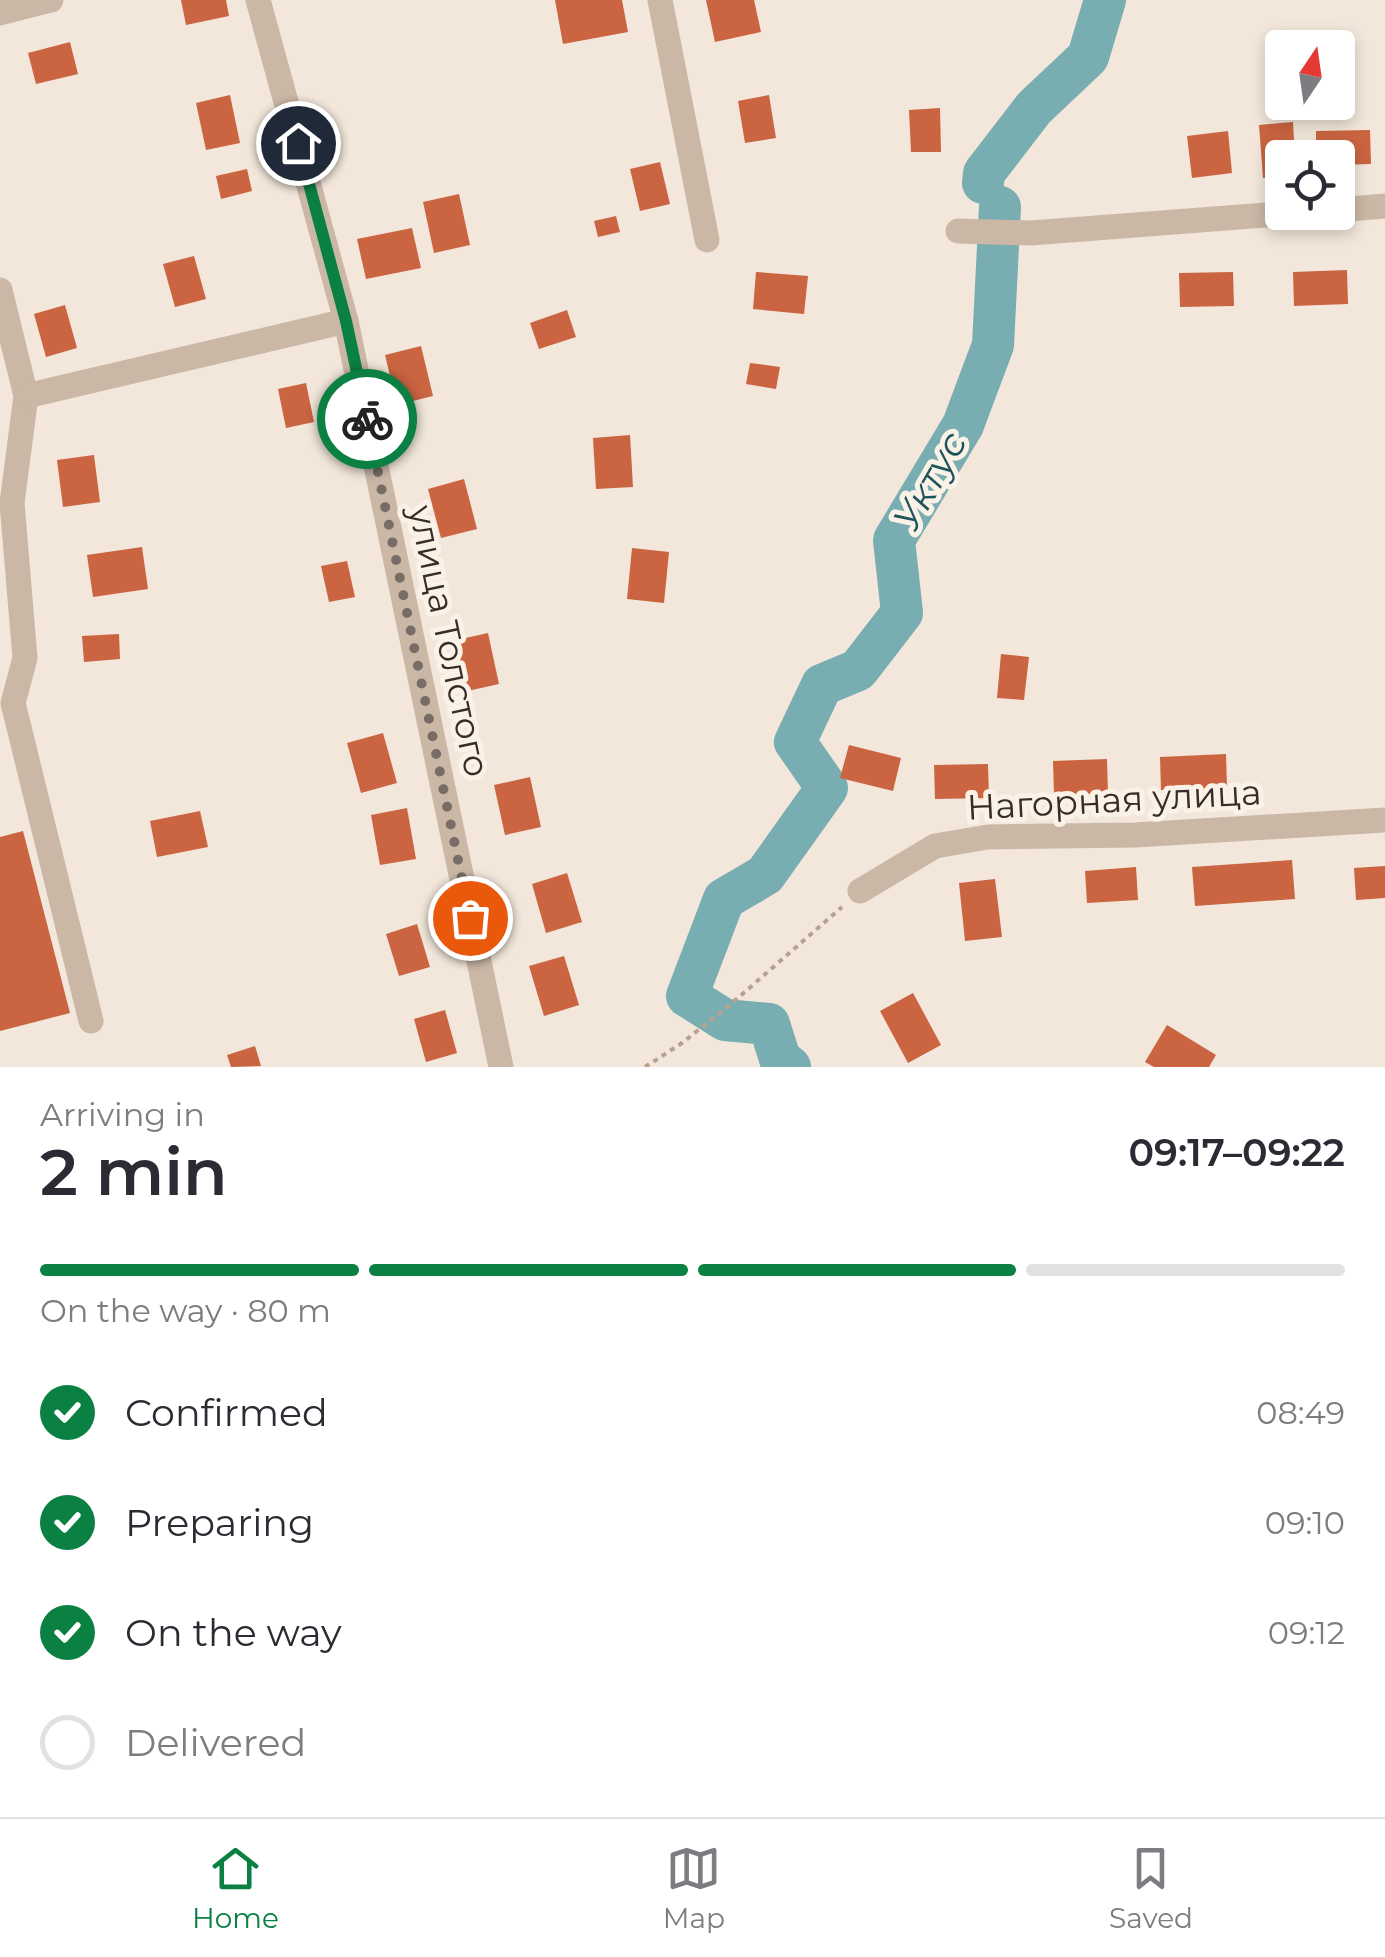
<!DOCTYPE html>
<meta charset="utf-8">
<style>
:root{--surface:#fff;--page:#f2f2f3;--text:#2b2b33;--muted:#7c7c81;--line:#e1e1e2;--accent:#0b8043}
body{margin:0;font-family:Montserrat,sans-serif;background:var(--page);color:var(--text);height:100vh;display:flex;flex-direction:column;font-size:38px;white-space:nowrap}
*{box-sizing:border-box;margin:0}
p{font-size:32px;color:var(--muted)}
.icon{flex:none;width:55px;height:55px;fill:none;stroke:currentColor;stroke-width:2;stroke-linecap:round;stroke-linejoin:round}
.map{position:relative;height:1067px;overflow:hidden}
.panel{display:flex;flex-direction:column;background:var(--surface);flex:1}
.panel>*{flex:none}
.needle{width:65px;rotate:13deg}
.fabs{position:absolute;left:1265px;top:30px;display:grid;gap:20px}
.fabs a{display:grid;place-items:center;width:90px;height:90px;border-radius:10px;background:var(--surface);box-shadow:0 5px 15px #0003;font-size:50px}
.pin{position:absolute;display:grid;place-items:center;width:85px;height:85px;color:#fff;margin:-42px;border:5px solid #fff;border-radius:50%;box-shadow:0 2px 10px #0007}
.courier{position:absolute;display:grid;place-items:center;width:100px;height:100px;margin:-50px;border:8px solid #0b8043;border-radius:50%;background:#fff;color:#222;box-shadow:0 2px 12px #0007}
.head em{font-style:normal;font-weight:600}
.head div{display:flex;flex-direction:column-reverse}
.head{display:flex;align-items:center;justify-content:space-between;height:170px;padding:0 40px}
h1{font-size:65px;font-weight:600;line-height:75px}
.bar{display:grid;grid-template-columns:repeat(4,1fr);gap:15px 10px;align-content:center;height:120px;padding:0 40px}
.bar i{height:12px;border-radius:8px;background:var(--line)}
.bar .on{background:var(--accent)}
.bar p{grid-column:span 4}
ol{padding:0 40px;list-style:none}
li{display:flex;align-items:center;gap:30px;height:110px}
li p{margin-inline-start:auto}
li .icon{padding:10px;border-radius:50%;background:var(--accent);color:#fff;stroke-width:4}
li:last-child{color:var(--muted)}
li i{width:55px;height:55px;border:5px solid var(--line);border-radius:50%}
.menu{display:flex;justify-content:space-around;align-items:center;height:140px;border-top:2px solid var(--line);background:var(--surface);font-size:28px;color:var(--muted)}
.menu a{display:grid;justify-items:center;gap:5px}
.menu .on{color:var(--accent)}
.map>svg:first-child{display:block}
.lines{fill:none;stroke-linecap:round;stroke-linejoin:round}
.river{stroke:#78adb1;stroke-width:42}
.building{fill:#ca6441}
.path{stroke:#b7a190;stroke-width:4;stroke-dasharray:5 5;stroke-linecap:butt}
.street{stroke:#cbb7a6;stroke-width:25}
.done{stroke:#786d66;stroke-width:10;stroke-dasharray:0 18}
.route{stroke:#0b8043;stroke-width:12}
.labels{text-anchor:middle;stroke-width:10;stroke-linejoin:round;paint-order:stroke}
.street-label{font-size:35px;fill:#372c27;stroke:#faf1e7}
.water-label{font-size:38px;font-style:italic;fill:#1b545a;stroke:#faf1e7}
</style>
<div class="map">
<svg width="1385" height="1067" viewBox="0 0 1385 1067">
<rect width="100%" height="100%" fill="#f2e7da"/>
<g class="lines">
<g class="river">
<path d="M983 183 984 173 1034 108 1088 57 1105 0"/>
<path d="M790 1067 780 1059 769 1024 725 1020 687 996 724 899 765 875 827 788 795 742 822 685 858 670 902 613 894 540 963 425 993 345 1000 207"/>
</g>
</g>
<g class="building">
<path d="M181 0H226L229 16 186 25Z"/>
<path d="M555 0H622L628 32 563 44Z"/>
<path d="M706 0H754L761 32 715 42Z"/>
<path d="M70 42 78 74 36 84 28 53Z"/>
<path d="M230 95 240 143 206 150 196 103Z"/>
<path d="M769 95 776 138 745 143 738 101Z"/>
<path d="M940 108 941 152H911L909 110Z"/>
<path d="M1293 122 1295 158H1282V177L1263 178 1259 125Z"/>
<path d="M1370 130 1371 164 1338 165V158H1316V131Z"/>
<path d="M1228 131 1232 173 1192 178 1187 136Z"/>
<path d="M660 162 670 204 640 211 630 169Z"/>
<path d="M247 169 252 191 221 199 216 176Z"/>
<path d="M459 194 470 245 434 253 423 202Z"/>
<path d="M616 216 620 232 598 237 594 221Z"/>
<path d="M412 228 421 268 366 279 357 239Z"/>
<path d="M194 256 206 299 175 307 163 264Z"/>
<path d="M1347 270 1348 304 1294 306 1293 272Z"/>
<path d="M756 272 808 276 804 314 753 309Z"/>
<path d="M1233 272 1234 306 1180 307 1179 273Z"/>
<path d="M65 305 77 348 46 357 34 314Z"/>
<path d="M567 310 576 337 539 349 530 323Z"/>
<path d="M421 346 433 396 397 405 385 355Z"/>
<path d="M750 363 780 367 776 389 746 384Z"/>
<path d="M306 383 314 422 286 428 278 389Z"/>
<path d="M630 435 633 487 596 489 593 438Z"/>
<path d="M94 455 100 502 63 507 57 460Z"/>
<path d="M464 479 477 529 441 538 428 489Z"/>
<path d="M142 547 148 589 93 597 87 555Z"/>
<path d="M632 548 669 552 664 603 627 599Z"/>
<path d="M347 561 355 597 329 602 321 566Z"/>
<path d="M488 633 499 684 463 692 452 641Z"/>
<path d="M119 634 120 659 84 662 82 636Z"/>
<path d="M1001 654 1029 657 1024 700 997 698Z"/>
<path d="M383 733 397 783 361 793 347 743Z"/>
<path d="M849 745 901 758 893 791 840 778Z"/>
<path d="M1226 754 1227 788 1161 790 1160 757Z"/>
<path d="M1107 759 1108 793 1054 795 1053 761Z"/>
<path d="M988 764 989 798 935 799 934 765Z"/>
<path d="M530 777 541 827 505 835 494 785Z"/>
<path d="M407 808 416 859 380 865 371 815Z"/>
<path d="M200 811 208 847 157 857 150 821Z"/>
<path d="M23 831 70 1013 0 1031V837Z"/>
<path d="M1292 860 1295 899 1195 906 1192 867Z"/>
<path d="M1385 866V898L1356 900 1354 868Z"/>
<path d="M1136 867 1138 900 1087 903 1085 871Z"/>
<path d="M567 873 582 922 546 933 532 884Z"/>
<path d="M995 879 1002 937 965 941 959 883Z"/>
<path d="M417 924 430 967 399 976 386 934Z"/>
<path d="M564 956 579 1005 544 1016 529 966Z"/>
<path d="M913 993 941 1045 908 1063 880 1011Z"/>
<path d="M445 1010 457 1053 426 1062 414 1019Z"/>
<path d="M1167 1025 1216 1055 1209 1067H1154L1145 1062Z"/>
<path d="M255 1046 261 1066 231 1067 227 1055Z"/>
</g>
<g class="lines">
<path class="path" d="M645 1067 682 1043 731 1004 842 907"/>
<g class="street">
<path d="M258 0 346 321 501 1067"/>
<path d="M660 0 707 240"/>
<path d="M0 13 51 0"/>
<path d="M1338 210 1385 206"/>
<path d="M958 231 1031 233 1304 212"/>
<path d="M0 290 26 396 12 503 25 658 13 703 91 1021"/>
<path d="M26 396 346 321"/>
<path d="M860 891 935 846 988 837 1135 835 1385 820"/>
</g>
</g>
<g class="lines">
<path class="done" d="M367 419 470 918"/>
<path class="route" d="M298 143 346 321 367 419"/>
</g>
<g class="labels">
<g class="street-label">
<text transform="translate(449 641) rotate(78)" y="12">улица Толстого</text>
<text transform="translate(1114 800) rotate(-3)" y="12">Нагорная улица</text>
</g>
<g class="water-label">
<text transform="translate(930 481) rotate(-60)" y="13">Уктус</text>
</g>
</g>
</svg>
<div class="fabs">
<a><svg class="needle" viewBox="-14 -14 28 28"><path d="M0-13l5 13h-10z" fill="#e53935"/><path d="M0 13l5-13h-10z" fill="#7c7c81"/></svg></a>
<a><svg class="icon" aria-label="locate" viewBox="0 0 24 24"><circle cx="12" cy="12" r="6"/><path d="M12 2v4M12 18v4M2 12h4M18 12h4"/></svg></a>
</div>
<div class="pin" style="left:470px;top:918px;background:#ea580c"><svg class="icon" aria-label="bag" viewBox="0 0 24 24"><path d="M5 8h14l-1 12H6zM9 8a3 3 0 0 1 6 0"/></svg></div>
<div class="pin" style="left:298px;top:143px;background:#1f2937"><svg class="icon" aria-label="home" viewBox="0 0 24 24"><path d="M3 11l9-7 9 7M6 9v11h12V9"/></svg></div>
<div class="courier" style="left:367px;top:419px"><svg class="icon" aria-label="bike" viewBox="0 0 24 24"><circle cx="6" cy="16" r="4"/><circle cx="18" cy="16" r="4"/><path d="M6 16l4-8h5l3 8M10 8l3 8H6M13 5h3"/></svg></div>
</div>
<section class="panel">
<div class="head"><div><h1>2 min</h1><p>Arriving in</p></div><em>09:17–09:22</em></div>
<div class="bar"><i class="on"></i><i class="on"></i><i class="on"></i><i></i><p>On the way · 80 m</p></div>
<ol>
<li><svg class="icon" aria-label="check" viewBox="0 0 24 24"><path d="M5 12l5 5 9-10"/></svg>Confirmed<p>08:49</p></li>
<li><svg class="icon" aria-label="check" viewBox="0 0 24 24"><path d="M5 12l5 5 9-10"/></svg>Preparing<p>09:10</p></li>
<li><svg class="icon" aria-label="check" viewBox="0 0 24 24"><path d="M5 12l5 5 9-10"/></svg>On the way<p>09:12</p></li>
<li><i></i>Delivered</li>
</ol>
</section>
<nav class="menu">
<a class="on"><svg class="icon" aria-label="home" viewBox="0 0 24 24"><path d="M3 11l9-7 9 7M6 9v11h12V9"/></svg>Home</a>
<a><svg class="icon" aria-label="map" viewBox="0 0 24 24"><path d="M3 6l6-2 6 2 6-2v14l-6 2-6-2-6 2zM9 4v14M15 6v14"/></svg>Map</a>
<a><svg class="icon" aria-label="saved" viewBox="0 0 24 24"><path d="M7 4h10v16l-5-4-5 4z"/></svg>Saved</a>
</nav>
